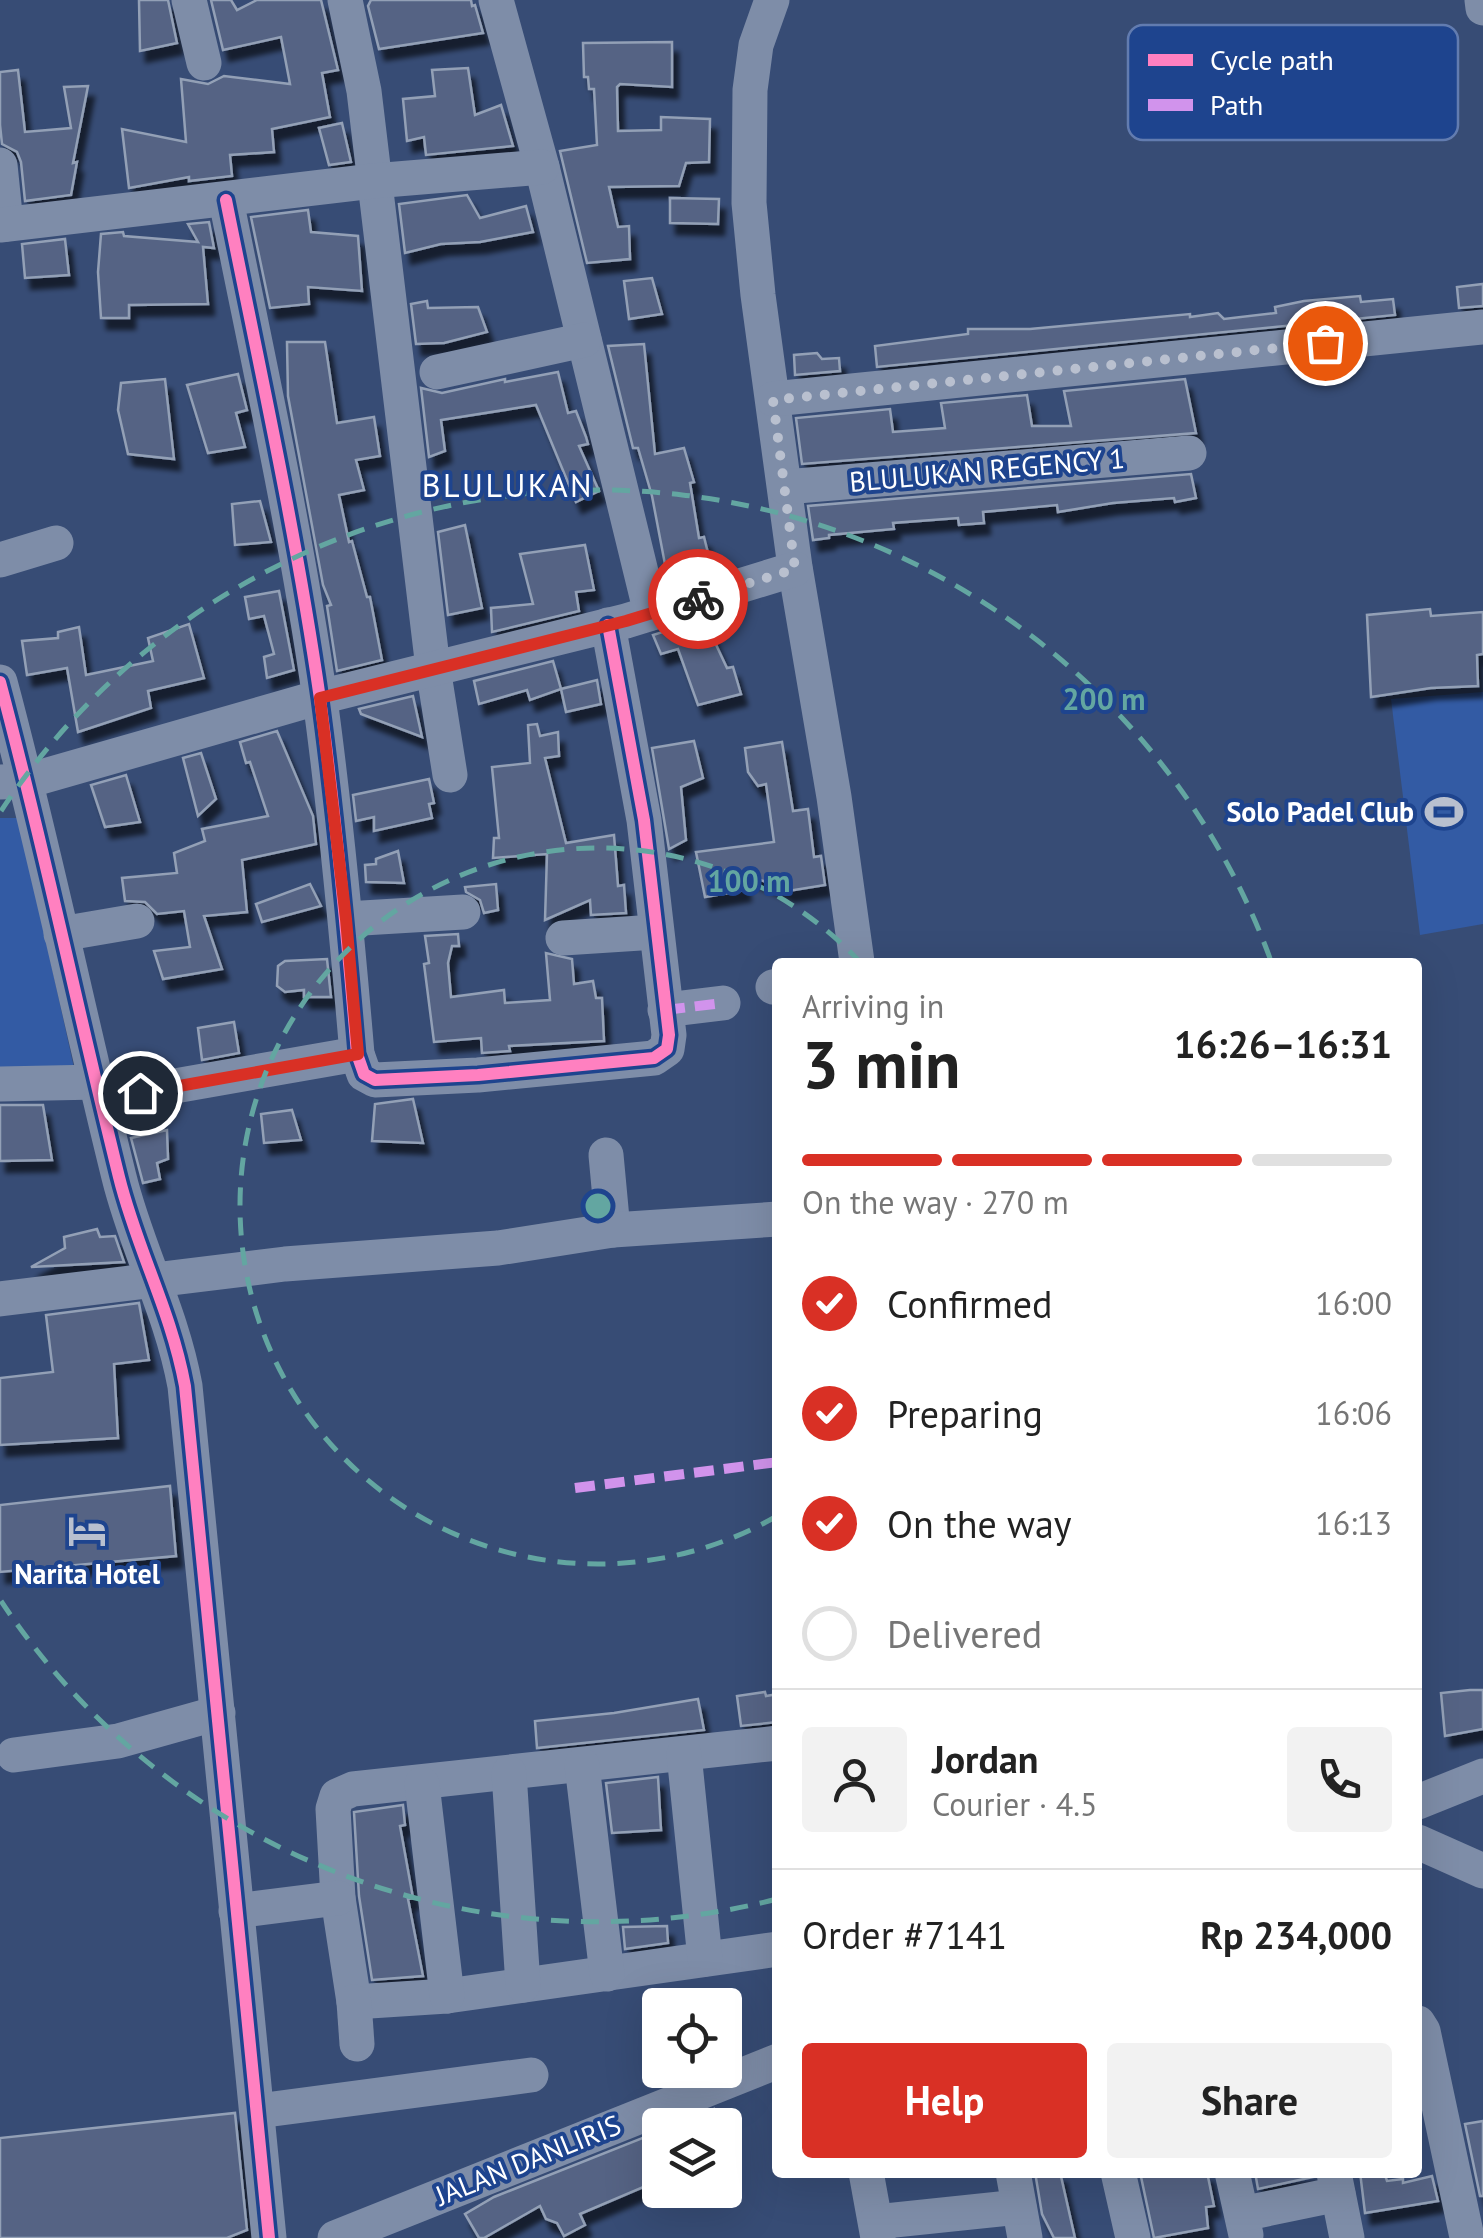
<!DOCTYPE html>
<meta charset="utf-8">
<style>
:root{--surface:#fff;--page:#f2f2f2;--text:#222;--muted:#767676;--line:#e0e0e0;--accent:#d93025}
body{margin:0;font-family:"PT Sans",sans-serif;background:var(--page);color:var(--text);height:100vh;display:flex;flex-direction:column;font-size:38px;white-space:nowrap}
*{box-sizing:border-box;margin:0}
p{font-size:32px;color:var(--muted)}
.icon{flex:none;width:55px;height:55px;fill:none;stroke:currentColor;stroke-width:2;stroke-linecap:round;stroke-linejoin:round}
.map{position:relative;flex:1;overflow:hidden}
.details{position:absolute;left:772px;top:958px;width:650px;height:1220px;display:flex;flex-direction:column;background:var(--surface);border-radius:10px;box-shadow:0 10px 40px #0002}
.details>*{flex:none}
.tools{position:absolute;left:642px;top:1988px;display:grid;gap:20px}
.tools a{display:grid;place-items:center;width:100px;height:100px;border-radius:10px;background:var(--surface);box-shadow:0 10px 40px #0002;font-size:50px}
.pin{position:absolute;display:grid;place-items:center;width:85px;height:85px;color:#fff;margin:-42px;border:5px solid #fff;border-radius:50%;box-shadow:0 2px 10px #0007}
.courier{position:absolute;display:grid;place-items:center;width:100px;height:100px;margin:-50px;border:8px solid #d93025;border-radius:50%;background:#fff;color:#222;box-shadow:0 2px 12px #0007}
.overview em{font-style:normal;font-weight:600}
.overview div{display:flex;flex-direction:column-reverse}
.overview{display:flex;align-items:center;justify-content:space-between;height:170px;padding:0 30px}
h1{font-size:65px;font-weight:600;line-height:75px}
.bar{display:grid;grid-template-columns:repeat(4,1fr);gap:15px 10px;align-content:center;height:120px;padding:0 30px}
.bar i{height:12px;border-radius:8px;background:var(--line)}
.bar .active{background:var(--accent)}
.bar p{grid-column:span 4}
.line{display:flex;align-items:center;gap:25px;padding:0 30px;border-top:2px solid var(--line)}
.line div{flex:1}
.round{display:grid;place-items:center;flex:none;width:105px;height:105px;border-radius:10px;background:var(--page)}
ol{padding:0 30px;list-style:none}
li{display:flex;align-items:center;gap:30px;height:110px}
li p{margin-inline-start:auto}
li .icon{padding:10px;border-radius:50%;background:var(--accent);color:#fff;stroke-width:4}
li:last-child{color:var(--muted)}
li i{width:55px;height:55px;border:5px solid var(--line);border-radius:50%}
.primary-button{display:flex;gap:20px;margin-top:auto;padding:20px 30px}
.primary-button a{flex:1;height:115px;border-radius:10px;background:var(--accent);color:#fff;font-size:40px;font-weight:600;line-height:115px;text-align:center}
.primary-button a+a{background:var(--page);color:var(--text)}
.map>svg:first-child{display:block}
.green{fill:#335ba4}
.building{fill:#546484;stroke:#93a0b6;stroke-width:2.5;filter:url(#shadow)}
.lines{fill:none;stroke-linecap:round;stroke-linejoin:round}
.minor{stroke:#7e8da8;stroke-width:35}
.quiet{stroke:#d193ec;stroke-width:10;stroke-dasharray:20 10;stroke-linecap:butt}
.cycleway-casing{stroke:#1e448e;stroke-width:19}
.cycleway{stroke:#ff80c0;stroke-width:12}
.done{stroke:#b9c0cf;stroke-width:10;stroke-dasharray:0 18}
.route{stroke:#d93025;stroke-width:12}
.ring{fill:none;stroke:#63a6a1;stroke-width:5;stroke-dasharray:18 12}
.labels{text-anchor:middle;stroke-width:8;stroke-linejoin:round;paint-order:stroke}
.street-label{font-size:28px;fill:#fff;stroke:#1e448e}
.poi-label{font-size:28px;font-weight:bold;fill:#fff;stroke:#1e448e;text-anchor:end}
.quarter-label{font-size:32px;letter-spacing:2.5px;fill:#fff;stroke:#1e448e}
.key{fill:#1e448e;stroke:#627cb0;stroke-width:2.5}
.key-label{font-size:28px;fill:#fff}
.centre{fill:#63a6a1;stroke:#1e448e;stroke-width:5}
.ring-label{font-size:30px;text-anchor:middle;font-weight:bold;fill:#63a6a1;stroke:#1e448e;stroke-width:8;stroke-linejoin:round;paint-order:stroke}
</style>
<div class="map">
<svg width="1483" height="2238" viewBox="0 0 1483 2238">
<defs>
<filter id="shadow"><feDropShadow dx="6" dy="11" stdDeviation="2.5" flood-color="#0009"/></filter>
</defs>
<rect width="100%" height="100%" fill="#374c75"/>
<g class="green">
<path d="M1483 692V924L1420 935 1391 699Z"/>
<path d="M0 818H19L74 1068 0 1070Z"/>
</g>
<g class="building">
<path d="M139 0H168L177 43 140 51Z"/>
<path d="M211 0H231L237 10 257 0H321L338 70 322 73 330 117 272 129 274 152 230 155 232 176 189 181V177L129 188 122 129 186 142 181 79 208 84 224 76 290 84 281 37 223 50Z"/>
<path d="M371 0H471L472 6 475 5 483 33 379 49 368 6Z"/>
<path d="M672 42V87L620 84 617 87 618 131 661 130V117L710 119 709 162 686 163 679 186 609 187 618 227 629 226 630 259 587 263 560 151 597 145 594 89H589L588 77H584L583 43Z"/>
<path d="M468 68 475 115 501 105 513 146 426 155 424 137 407 141 403 99 435 96 432 70Z"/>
<path d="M18 70 25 132 71 128 64 87 88 86 73 163 77 162 71 195 25 201 21 162 17 152 2 144 0 125V72Z"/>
<path d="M342 123 351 162 329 165 319 128Z"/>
<path d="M467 195 480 218 526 206 533 232 480 242 441 244 405 253 399 204Z"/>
<path d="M670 198 719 199 718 224 670 223Z"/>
<path d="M308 210 311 232 358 236 362 291 308 287 309 304 270 308 251 217Z"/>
<path d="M209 222 214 248 203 247 208 304 129 305V318H101L98 272 101 234 123 232 124 236 198 242 188 224Z"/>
<path d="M65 239 69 275 25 278 22 244Z"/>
<path d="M652 278 662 314 629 319 624 281Z"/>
<path d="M1483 284V306L1459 308 1457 287Z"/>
<path d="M1360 296 1361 302 1393 299 1395 315 877 367 875 346 968 334V329H1030L1190 314V317L1218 313 1224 319 1276 313 1275 307 1304 301Z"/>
<path d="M427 301 428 308 478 307 487 332 444 343 416 344 411 304Z"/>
<path d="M287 342H325L337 423 374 417 380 456 356 460 364 490 339 495 349 542 352 541 367 597H370L382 660 337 671 327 606 331 605 323 585 288 396Z"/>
<path d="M644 344 655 454 684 448 694 482 690 483 699 538 704 537 712 569 668 580 652 496 638 448H633L608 346Z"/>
<path d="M817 353 822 359 839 358 840 371 795 375 794 355Z"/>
<path d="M558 372 568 413 576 411 586 437 588 444 579 446 599 491 576 502 536 405 441 420 445 451 429 457 421 388 442 393 505 379V382Z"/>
<path d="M238 374 247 410 236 413 245 447 208 453 187 385Z"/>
<path d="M165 379 174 459 128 454 118 410 121 383Z"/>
<path d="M1185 379 1196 433 802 464 796 418 890 409 893 432 945 428 941 403 1027 395 1032 426H1071L1064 391Z"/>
<path d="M1191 474 1196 498 1175 502 1174 498 1113 503 1058 512 1057 505 983 512 984 523 959 525 958 518 893 523 894 529 829 535V538L813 540 808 506Z"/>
<path d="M260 501 271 542 235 545 232 504Z"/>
<path d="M465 525 482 608 448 615 438 532Z"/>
<path d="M585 545 594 590 576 592 579 611 492 632 491 608 533 604 520 554Z"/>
<path d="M279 591 294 670 267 678 264 657 274 654 264 616 249 619 245 597Z"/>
<path d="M1430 609 1431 616 1483 612V654L1477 655 1478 686 1431 688 1371 697 1367 615Z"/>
<path d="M704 619 727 668 733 667 741 694 698 705 678 649 661 654 653 635Z"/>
<path d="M189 624 204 678 148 691 151 708 78 732 67 668 27 675 22 641 58 638V632L79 627 86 675 153 661 148 638Z"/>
<path d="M553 661 561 689 530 700 527 690 479 704 474 681Z"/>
<path d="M597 680 601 704 566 712 561 689Z"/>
<path d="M413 696 422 737 361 714 359 709Z"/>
<path d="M537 724 540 736 558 732 559 756 545 758 566 843 614 835 618 886 624 885 626 913 591 915 590 900 545 920 547 854 493 858 494 838H499L492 767 530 763 528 725Z"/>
<path d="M277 731 313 816 316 844 242 860 247 912 204 916 222 969 163 979 154 951 190 947 184 911 157 914 145 902 125 901 122 878 177 873 174 853 205 841 202 829 268 816 250 762 246 763 240 742Z"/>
<path d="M694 741 703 778 681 787 686 840 669 849 652 748Z"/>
<path d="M782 742 793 811 808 809 814 857 821 856 825 885 788 891 741 872 745 890 705 897 696 852 774 842 766 784 758 786 748 772 745 748Z"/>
<path d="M201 753 216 799 198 816 183 758Z"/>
<path d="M126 775 140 822 105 827 91 785Z"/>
<path d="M429 779 434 803 429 804 432 818 374 831V817L356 821 353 795Z"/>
<path d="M398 851 404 883 366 882 365 865 376 864V859Z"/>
<path d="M310 884 321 906 262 922 256 904Z"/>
<path d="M496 884 498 910 484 913 480 900 466 892 465 887Z"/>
<path d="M458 934 459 946H452L448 963 451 997 504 990 505 1003 550 1000 546 953 572 959 574 984 593 981 596 998H602L604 1041 509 1046 510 1051 482 1053 481 1038 434 1042 424 964 429 963 425 936Z"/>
<path d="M327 959 331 997H304V990L285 992 277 986 278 966 285 961Z"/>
<path d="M234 1022 239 1053 202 1060 198 1028Z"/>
<path d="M413 1099 423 1143 372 1141 375 1104Z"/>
<path d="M0 1105H43L52 1160 0 1161Z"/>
<path d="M292 1110 301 1140 264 1143 261 1114Z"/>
<path d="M167 1130 168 1159 157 1163 160 1179 143 1183 131 1138Z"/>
<path d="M97 1229 100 1237 115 1236 124 1262 31 1267 65 1248 64 1237Z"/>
<path d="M139 1303 149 1360 114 1364 118 1438 0 1445V1378L53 1372 46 1315Z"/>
<path d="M170 1486 176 1556 0 1572V1505Z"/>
<path d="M1470 1690H1483V1729L1445 1736 1441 1693Z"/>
<path d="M765 1692 766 1696 778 1694V1722L741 1726 737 1696Z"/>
<path d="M698 1699 704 1730 537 1748 535 1721 614 1713Z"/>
<path d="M658 1777 661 1830 612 1833 606 1783Z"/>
<path d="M403 1805 405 1825 400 1826 413 1898 408 1899 423 1976 372 1980 359 1896 354 1812Z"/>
<path d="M667 1926 668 1943 625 1949 623 1927Z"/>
<path d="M714 2109 719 2125H675Z"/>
<path d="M235 2113 247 2230 227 2238H0V2138Z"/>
<path d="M1483 2121V2196H1480L1465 2124Z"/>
<path d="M660 2131V2180L580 2214 585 2225 564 2236 557 2223 546 2219 540 2206 484 2238H479L465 2214 494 2197Z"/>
<path d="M1035 2172H1060L1075 2238H1054L1042 2214Z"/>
<path d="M1140 2172H1207L1214 2206 1206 2207 1208 2228 1154 2238Z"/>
<path d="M1255 2172H1313V2177L1258 2189Z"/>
<path d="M1360 2172H1384L1387 2181 1403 2179V2183L1432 2176 1438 2201 1365 2213Z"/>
</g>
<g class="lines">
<g class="minor">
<path d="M189 0 204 63"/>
<path d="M345 0 364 91 433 668 450 775"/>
<path d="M496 0 542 167 651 613"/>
<path d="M772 0 756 45 750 90 749 203 758 295 795 567 834 797 857 962"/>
<path d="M1482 0 1483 8"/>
<path d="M0 165 6 224"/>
<path d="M226 200C259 365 296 531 320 699 336 817 347 935 357 1054L364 1074 375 1080 478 1075 654 1058 667 1049 669 1035 644 820 608 625"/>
<path d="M0 225 373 181 542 167"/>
<path d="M437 372 584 340"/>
<path d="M773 399 1483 327"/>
<path d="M785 487 1189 453"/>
<path d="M0 560 56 543"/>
<path d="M0 682C44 846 78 1012 119 1177 137 1250 171 1310 185 1386L269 2238"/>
<path d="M0 782 27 781 320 697 626 621 795 569"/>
<path d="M346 919 463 912"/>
<path d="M61 934 137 921"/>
<path d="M563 938 656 932"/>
<path d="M773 987 778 986"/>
<path d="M665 1010 723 1003"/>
<path d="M0 1084 98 1082"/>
<path d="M101 1099 357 1054"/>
<path d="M606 1155 613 1230"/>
<path d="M0 1299 285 1264 498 1248 613 1230 778 1219"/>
<path d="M778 1743 353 1789 337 1796 333 1809 338 1898 354 2002 447 1996 778 1949"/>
<path d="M684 1754 705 1959"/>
<path d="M14 1755 118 1741 218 1713"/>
<path d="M582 1765 607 1974"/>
<path d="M509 1773 523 1985"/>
<path d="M422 1784 447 1996"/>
<path d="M1418 1802 1483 1776"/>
<path d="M1418 1842 1483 1871"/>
<path d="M236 1911 338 1898"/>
<path d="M354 2002 357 2044"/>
<path d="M1418 2023 1423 2031 1467 2237"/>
<path d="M258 2111 531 2075"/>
<path d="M866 2172 878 2238"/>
<path d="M1013 2172 1025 2238"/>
<path d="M1118 2172 1133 2238"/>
<path d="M1232 2172 1246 2235"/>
<path d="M1334 2173 1347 2238"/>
<path d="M1242 2214 1338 2194"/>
<path d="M876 2222 1019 2207"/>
<path d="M335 2238 778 2061"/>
</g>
<g class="quiet">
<path d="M773 987 778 986"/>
<path d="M665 1010 723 1003"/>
<path d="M575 1488 778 1462"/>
</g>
<g class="cycleway-casing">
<g id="cycleway">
<path d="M226 200C259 365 296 531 320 699 336 817 347 935 357 1054L364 1074 375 1080 478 1075 654 1058 667 1049 669 1035 644 820 608 625"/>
<path d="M0 682C44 846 78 1012 119 1177 137 1250 171 1310 185 1386L269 2238"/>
</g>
</g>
<use href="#cycleway" class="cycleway"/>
</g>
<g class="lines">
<path class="done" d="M698 599 795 569 773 400 1325 343"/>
<path class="route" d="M140 1093 358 1054 346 919 320 698 626 621 698 599"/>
</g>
<g class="ring">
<path d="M777 1516A358 358 0 1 1 860 962"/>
<path d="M777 1899A716 716 0 0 1 1 1601M1 811A716 716 0 0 1 1271 961"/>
</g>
<defs>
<g id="stadium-bare" transform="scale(3)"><path d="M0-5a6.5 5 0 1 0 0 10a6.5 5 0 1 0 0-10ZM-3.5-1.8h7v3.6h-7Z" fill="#b9c0cf" stroke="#1e448e" stroke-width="2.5" paint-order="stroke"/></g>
<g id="hotel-bare" transform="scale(3)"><path d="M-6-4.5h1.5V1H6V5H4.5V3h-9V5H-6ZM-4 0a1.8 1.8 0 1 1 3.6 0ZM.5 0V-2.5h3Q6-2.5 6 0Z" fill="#b9c0cf" stroke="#1e448e" stroke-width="2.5" paint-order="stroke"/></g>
</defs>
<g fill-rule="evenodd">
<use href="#stadium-bare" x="1444" y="812"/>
<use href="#hotel-bare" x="87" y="1531"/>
</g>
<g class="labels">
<g class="street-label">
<text transform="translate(987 470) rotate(-5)" y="10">BLULUKAN REGENCY 1</text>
<text transform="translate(528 2160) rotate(-22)" y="10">JALAN DANLIRIS</text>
</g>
<g class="poi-label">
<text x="1414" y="822">Solo Padel Club</text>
<text x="87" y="1584" text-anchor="middle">Narita Hotel</text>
</g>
<g class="quarter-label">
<text x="508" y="497">BLULUKAN</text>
</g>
</g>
<rect x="1128" y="25" width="330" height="115" rx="15" class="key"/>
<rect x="1148" y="54" width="45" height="12" fill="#ff80c0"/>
<rect x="1148" y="99" width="45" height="12" fill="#d193ec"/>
<g class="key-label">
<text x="1210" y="70">Cycle path</text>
<text x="1210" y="115">Path</text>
</g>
<circle cx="598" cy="1206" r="15" class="centre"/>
<g class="ring-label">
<text x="1104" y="710">200 m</text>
<text x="749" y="892">100 m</text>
</g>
</svg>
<div class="tools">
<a><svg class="icon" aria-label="locate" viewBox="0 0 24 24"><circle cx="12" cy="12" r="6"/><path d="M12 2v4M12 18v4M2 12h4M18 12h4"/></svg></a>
<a><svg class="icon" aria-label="layers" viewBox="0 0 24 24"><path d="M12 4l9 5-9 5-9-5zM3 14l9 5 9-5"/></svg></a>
</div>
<div class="pin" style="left:1325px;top:343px;background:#ea580c"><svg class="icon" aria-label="bag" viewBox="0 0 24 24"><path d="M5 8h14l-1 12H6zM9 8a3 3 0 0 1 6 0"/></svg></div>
<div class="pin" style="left:140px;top:1093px;background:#1f2937"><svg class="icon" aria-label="home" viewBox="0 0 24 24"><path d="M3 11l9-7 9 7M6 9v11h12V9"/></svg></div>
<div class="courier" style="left:698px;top:599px"><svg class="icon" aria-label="bike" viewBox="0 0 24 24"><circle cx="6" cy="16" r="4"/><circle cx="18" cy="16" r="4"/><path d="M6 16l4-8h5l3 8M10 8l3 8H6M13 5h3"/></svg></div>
<section class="details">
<div class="overview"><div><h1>3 min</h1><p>Arriving in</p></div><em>16:26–16:31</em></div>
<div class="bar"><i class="active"></i><i class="active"></i><i class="active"></i><i></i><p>On the way · 270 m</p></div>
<ol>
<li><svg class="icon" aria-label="check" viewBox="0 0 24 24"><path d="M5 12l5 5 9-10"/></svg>Confirmed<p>16:00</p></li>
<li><svg class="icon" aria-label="check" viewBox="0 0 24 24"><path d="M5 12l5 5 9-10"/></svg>Preparing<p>16:06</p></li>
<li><svg class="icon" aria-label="check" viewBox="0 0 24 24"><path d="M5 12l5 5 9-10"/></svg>On the way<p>16:13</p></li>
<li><i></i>Delivered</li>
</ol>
<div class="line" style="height:180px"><a class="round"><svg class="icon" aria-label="person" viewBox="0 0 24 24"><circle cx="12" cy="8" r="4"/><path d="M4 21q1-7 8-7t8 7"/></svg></a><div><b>Jordan</b><p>Courier · 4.5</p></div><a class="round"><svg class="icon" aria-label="phone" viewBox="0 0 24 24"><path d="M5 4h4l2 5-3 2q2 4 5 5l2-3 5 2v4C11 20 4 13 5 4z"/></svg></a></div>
<div class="line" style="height:130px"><div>Order #7141</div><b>Rp 234,000</b></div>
<div class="primary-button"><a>Help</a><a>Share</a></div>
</section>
</div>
